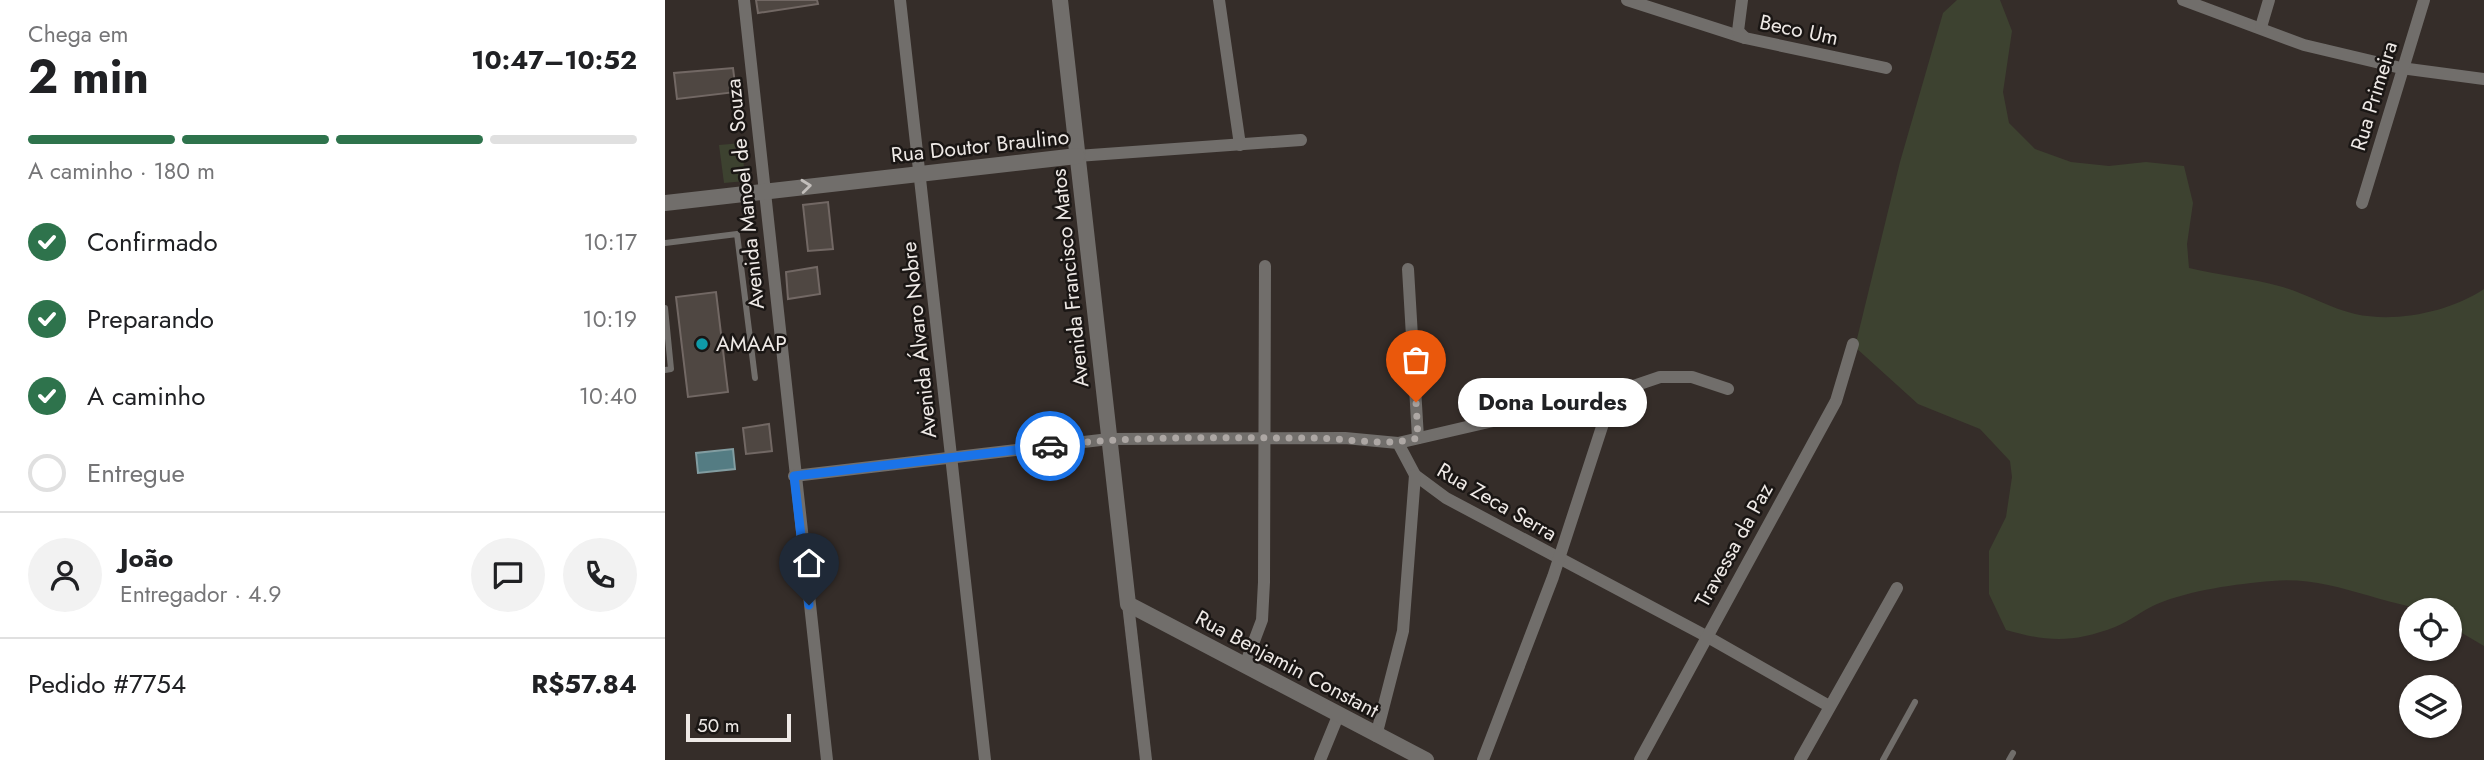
<!DOCTYPE html>
<html lang="pt">
<meta charset="utf-8">
<style>
:root{--surface:#fff;--page:#f2f2f2;--text:#202124;--muted:#757577;--line:#e0e0e0;--accent:#2e734c}
body{margin:0;font-family:Jost,sans-serif;background:var(--page);color:var(--text);height:100vh;display:flex;flex-direction:column;font-size:26px;white-space:nowrap}
*{box-sizing:border-box;margin:0}
p{font-size:23px;color:var(--muted)}
.icon{flex:none;width:38px;height:38px;fill:none;stroke:currentColor;stroke-width:2;stroke-linecap:round;stroke-linejoin:round}
.map{position:relative;flex:1;overflow:hidden}
.panel{display:flex;flex-direction:column;background:var(--surface);width:665px}
.panel>*{flex:none}
.tools{position:absolute;left:1734px;top:598px;display:grid;gap:14px}
.tools a{display:grid;place-items:center;width:63px;height:63px;border-radius:50%;background:var(--surface);box-shadow:0 2px 5px #0004;font-size:35px}
.scale{position:absolute;left:21px;bottom:18px;width:105px;box-sizing:border-box;padding-left:7px;border:4px solid #eee9e6;border-top:0;font-size:19px;line-height:24px;white-space:nowrap;color:#eee9e6;-webkit-text-stroke:5px #1a1614;paint-order:stroke}
.pin{position:absolute;display:grid;place-items:center;width:60px;height:60px;color:#fff;margin:-72px -30px;border-radius:50% 50% 50% 0;rotate:-45deg;box-shadow:0 0 7px #0007}
.pin .icon{rotate:45deg}
.courier{position:absolute;display:grid;place-items:center;width:70px;height:70px;margin:-35px;border:5px solid #1a73e8;border-radius:50%;background:#fff;color:#222;box-shadow:0 2px 9px #0007}
.bubble{position:absolute;height:49px;border-radius:24px;background:var(--surface);box-shadow:0 2px 5px #0004;font-size:23px;font-weight:700;line-height:49px;text-align:center}
.headline em{font-style:normal;font-weight:700}
.headline div{display:flex;flex-direction:column-reverse}
.headline{display:flex;align-items:center;justify-content:space-between;height:119px;padding:0 28px}
h1{font-size:46px;font-weight:700;line-height:52px}
.bar{display:grid;grid-template-columns:repeat(4,1fr);gap:10px 7px;align-content:center;height:84px;padding:0 28px}
.bar i{height:9px;border-radius:5px;background:var(--line)}
.bar .selected{background:var(--accent)}
.bar p{grid-column:span 4}
.line{display:flex;align-items:center;gap:18px;padding:0 28px;border-top:2px solid var(--line)}
.line div{flex:1}
.round{display:grid;place-items:center;flex:none;width:74px;height:74px;border-radius:37px;background:var(--page)}
ol{padding:0 28px;list-style:none}
li{display:flex;align-items:center;gap:21px;height:77px}
li p{margin-inline-start:auto}
li .icon{padding:7px;border-radius:50%;background:var(--accent);color:#fff;stroke-width:4}
li:last-child{color:var(--muted)}
li i{width:38px;height:38px;border:4px solid var(--line);border-radius:50%}
main{display:flex;flex:1;min-height:0}
.map>svg:first-child{display:block}
.green{fill:#3d4230}
.water{fill:#547c83;stroke:#829da1;stroke-width:2}
.building{fill:#4f4742;stroke:#726864;stroke-width:2}
.lines{fill:none;stroke-linecap:round;stroke-linejoin:round}
.service{stroke:#716e6b;stroke-width:6}
.minor{stroke:#716e6b;stroke-width:12}
.tertiary{stroke:#716e6b;stroke-width:16}
.oneway{stroke:#c2bebb}
.done{stroke:#ada7a4;stroke-width:7;stroke-dasharray:0 12.6}
.route{stroke:#1a73e8;stroke-width:9}
.culture-dot{fill:#0f9aa8;stroke:#1a1614;stroke-width:2.5}
.labels{text-anchor:middle;stroke-width:5;stroke-linejoin:round;paint-order:stroke}
.street-label{font-size:21px;fill:#eee9e6;stroke:#1a1614}
.poi-label{font-size:21px;fill:#eee9e6;stroke:#1a1614;text-anchor:start}
</style>
<main>
<section class="panel">
<div class="headline"><div><h1>2 min</h1><p>Chega em</p></div><em>10:47–10:52</em></div>
<div class="bar"><i class="selected"></i><i class="selected"></i><i class="selected"></i><i></i><p>A caminho · 180 m</p></div>
<ol>
<li><svg class="icon" aria-label="check" viewBox="0 0 24 24"><path d="M5 12l5 5 9-10"/></svg>Confirmado<p>10:17</p></li>
<li><svg class="icon" aria-label="check" viewBox="0 0 24 24"><path d="M5 12l5 5 9-10"/></svg>Preparando<p>10:19</p></li>
<li><svg class="icon" aria-label="check" viewBox="0 0 24 24"><path d="M5 12l5 5 9-10"/></svg>A caminho<p>10:40</p></li>
<li><i></i>Entregue</li>
</ol>
<div class="line" style="height:126px"><a class="round"><svg class="icon" aria-label="person" viewBox="0 0 24 24"><circle cx="12" cy="8" r="4"/><path d="M4 21q1-7 8-7t8 7"/></svg></a><div><b>João</b><p>Entregador · 4.9</p></div><a class="round"><svg class="icon" aria-label="chat" viewBox="0 0 24 24"><path d="M4 5h16v11H9l-5 4z"/></svg></a><a class="round"><svg class="icon" aria-label="phone" viewBox="0 0 24 24"><path d="M5 4h4l2 5-3 2q2 4 5 5l2-3 5 2v4C11 20 4 13 5 4z"/></svg></a></div>
<div class="line" style="height:91px"><div>Pedido #7754</div><b>R$57.84</b></div>
</section>
<div class="map">
<svg width="1819" height="760" viewBox="0 0 1819 760">
<rect width="100%" height="100%" fill="#352d29"/>
<g class="green">
<path d="M1292 0H1335L1347 31 1338 92 1344 123 1370 149 1406 162 1444 166 1481 162 1519 166 1528 203 1522 244 1524 268C1554 275 1585 278 1614 286 1640 293 1664 308 1690 314 1731 323 1785 312 1819 289V646L1785 626V611C1724 611 1670 575 1607 581 1571 584 1526 590 1492 604 1478 610 1465 621 1450 627 1408 643 1383 642 1341 630L1324 594V551L1341 517 1347 477 1345 461 1315 429 1253 404 1190 347 1235 162 1278 13Z"/>
<path d="M77 143 80 181 59 183 54 145Z"/>
</g>
<path class="water" d="M68 449 70 469 33 473 31 453Z"/>
<g class="building">
<path d="M91 0H152L153 4 93 13Z"/>
<path d="M68 68 71 92 12 99 9 73Z"/>
<path d="M163 202 168 249 143 251 138 205Z"/>
<path d="M152 267 155 294 123 299 121 272Z"/>
<path d="M51 292 63 392 23 397 11 297Z"/>
<path d="M104 424 107 451 81 454 78 428Z"/>
</g>
<g class="lines">
<g class="service">
<path d="M0 243 72 234 90 378"/>
<path d="M0 308 6 369 0 370"/>
<path d="M1218 760 1250 702"/>
<path d="M1344 760 1348 753"/>
</g>
<g class="minor">
<path d="M79 0 162 760"/>
<path d="M235 0 320 760"/>
<path d="M554 0 575 145"/>
<path d="M962 0 1080 38 1221 68"/>
<path d="M1077 0 1073 31 1080 38"/>
<path d="M1518 0 1639 45 1736 68 1819 79"/>
<path d="M1596 27 1604 0"/>
<path d="M412 156 636 140"/>
<path d="M1697 203 1759 0"/>
<path d="M743 269 753 438"/>
<path d="M733 443 948 393 995 377H1027L1063 389"/>
<path d="M129 476 444 439 680 438 733 443 750 475 781 498 1041 636 1164 706"/>
<path d="M463 604 481 760"/>
<path d="M580 665 597 620 599 582 600 266"/>
<path d="M711 736 738 631 750 475"/>
<path d="M655 760 673 716"/>
<path d="M818 760 888 577 948 393"/>
<path d="M975 760 1171 401 1188 344"/>
<path d="M1135 760 1232 588"/>
</g>
<g class="tertiary">
<path d="M395 0 463 604 761 760"/>
<path d="M0 203 412 156"/>
</g>
</g>
<defs><path id="oneway-chevron" d="M-2-3.5L2.5 0L-2 3.5" fill="none" stroke-width="1.6" stroke-linecap="round" stroke-linejoin="round" transform="scale(1.75)"/></defs>
<use class="oneway" href="#oneway-chevron" transform="translate(141 186) rotate(-6)"/>
<g class="lines">
<path class="done" d="M385 446C472 435 559 438 647 438 681 438 720 447 753 438L751 402"/>
<path class="route" d="M144 605 129 476 385 446"/>
</g>
<circle class="culture-dot" cx="37" cy="344" r="7"/>
<g class="labels">
<g class="street-label">
<text transform="translate(1134 30) rotate(12)" y="7">Beco Um</text>
<text transform="translate(1709 96) rotate(-73)" y="7">Rua Primeira</text>
<text transform="translate(315 146) rotate(-6)" y="7">Rua Doutor Braulino</text>
<text transform="translate(80 194) rotate(-96)" y="7">Avenida Manoel de Souza</text>
<text transform="translate(405 278) rotate(-96)" y="7">Avenida Francisco Matos</text>
<text transform="translate(254 340) rotate(-96)" y="7">Avenida Álvaro Nobre</text>
<text transform="translate(832 502) rotate(30)" y="7">Rua Zeca Serra</text>
<text transform="translate(1069 545) rotate(-61)" y="7">Travessa da Paz</text>
<text transform="translate(622 664) rotate(28)" y="7">Rua Benjamin Constant</text>
</g>
<g class="poi-label">
<text x="51" y="351">AMAAP</text>
</g>
</g>
</svg>
<div class="tools">
<a><svg class="icon" aria-label="locate" viewBox="0 0 24 24"><circle cx="12" cy="12" r="6"/><path d="M12 2v4M12 18v4M2 12h4M18 12h4"/></svg></a>
<a><svg class="icon" aria-label="layers" viewBox="0 0 24 24"><path d="M12 4l9 5-9 5-9-5zM3 14l9 5 9-5"/></svg></a>
</div>
<div class="scale">50 m</div>
<div class="pin" style="left:751px;top:402px;background:#ea580c"><svg class="icon" aria-label="bag" viewBox="0 0 24 24"><path d="M5 8h14l-1 12H6zM9 8a3 3 0 0 1 6 0"/></svg></div>
<div class="pin" style="left:144px;top:605px;background:#1f2937"><svg class="icon" aria-label="home" viewBox="0 0 24 24"><path d="M3 11l9-7 9 7M6 9v11h12V9"/></svg></div>
<div class="courier" style="left:385px;top:446px"><svg class="icon" aria-label="car" viewBox="0 0 24 24"><path d="M5 17H2v-5l4-1 3-4h7l3 4 3 1v5h-3M9 17h6M6 11h13"/><circle cx="7" cy="17" r="2"/><circle cx="17" cy="17" r="2"/></svg></div>
<div class="bubble" style="left:793px;top:378px;width:189px">Dona Lourdes</div>
</div>
</main>
